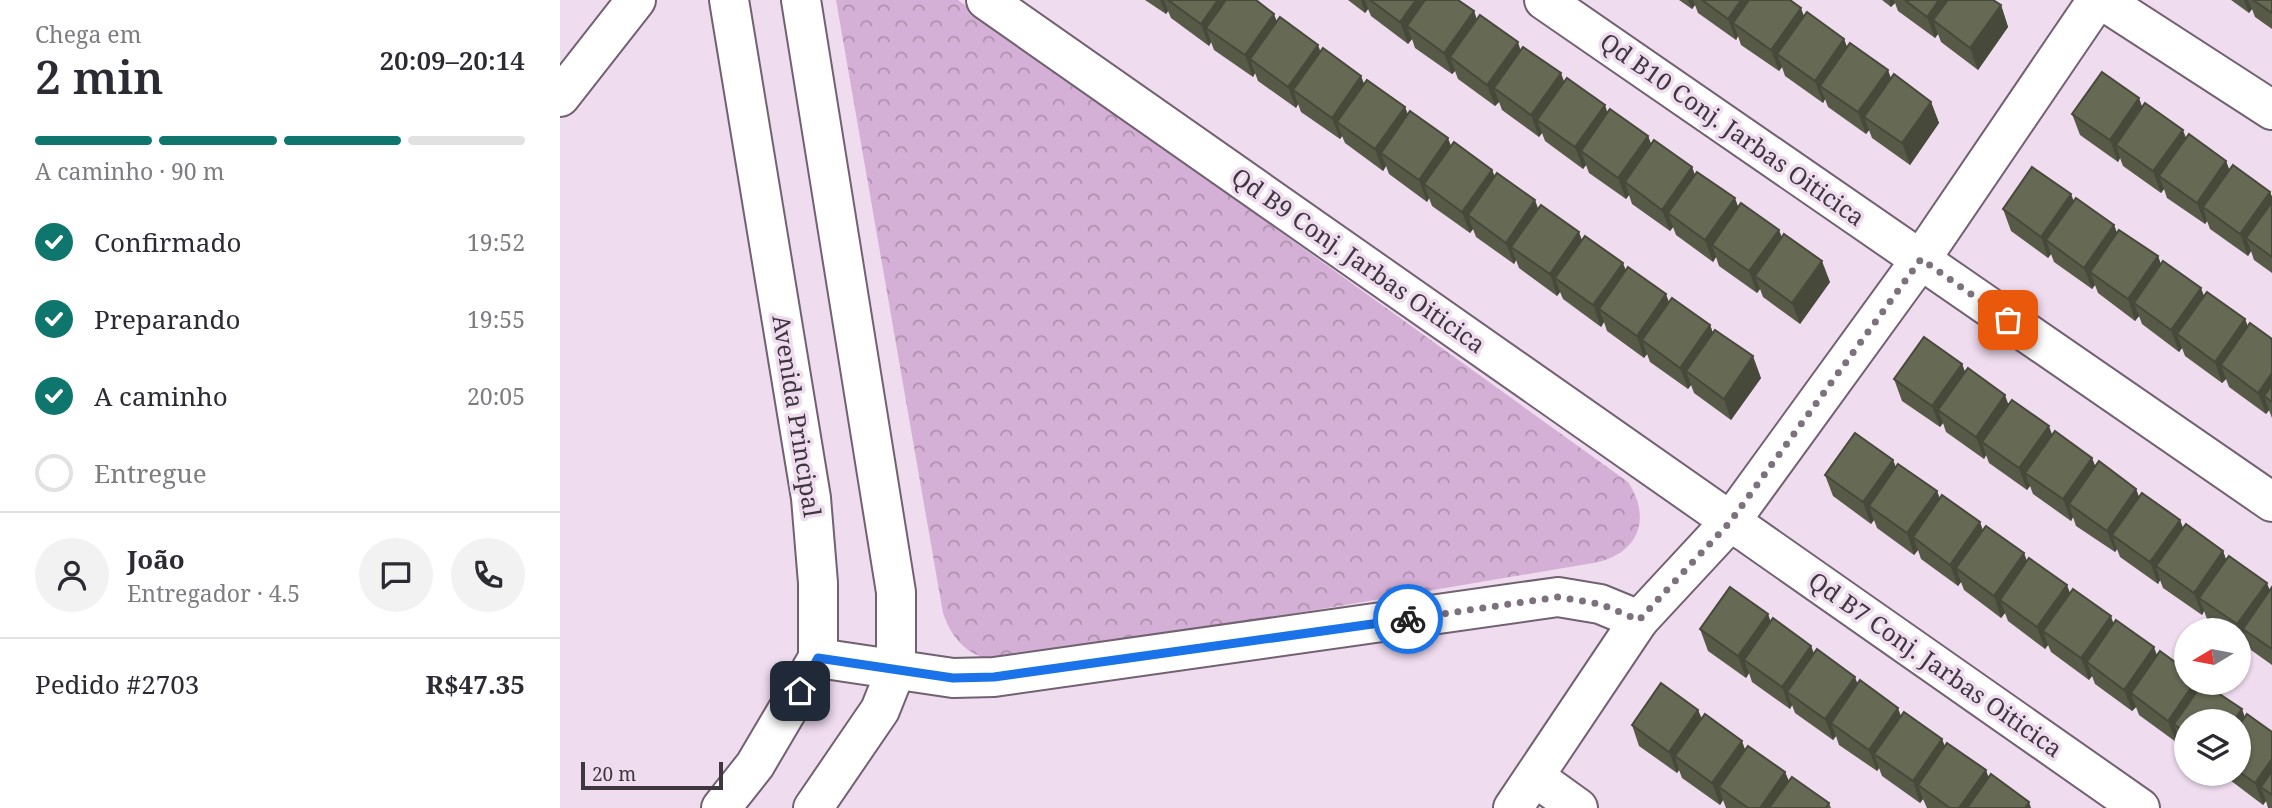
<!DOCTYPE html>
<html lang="pt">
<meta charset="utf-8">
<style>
:root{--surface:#fff;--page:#f2f2f3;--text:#2b2b33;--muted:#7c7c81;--line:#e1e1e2;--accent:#0f766e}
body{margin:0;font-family:"Noto Serif",serif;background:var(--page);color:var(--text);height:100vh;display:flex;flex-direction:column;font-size:26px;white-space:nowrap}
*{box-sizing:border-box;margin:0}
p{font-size:23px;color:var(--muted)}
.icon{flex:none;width:38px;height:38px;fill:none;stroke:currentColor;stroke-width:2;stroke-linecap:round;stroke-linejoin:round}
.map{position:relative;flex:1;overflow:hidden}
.drawer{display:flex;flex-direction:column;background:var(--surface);width:560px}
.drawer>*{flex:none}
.needle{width:46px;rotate:260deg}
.controls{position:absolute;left:1614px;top:618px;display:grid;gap:14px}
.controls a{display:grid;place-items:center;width:77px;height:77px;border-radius:50%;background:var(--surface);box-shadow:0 2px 5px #0004;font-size:35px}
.scale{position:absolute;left:21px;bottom:18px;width:142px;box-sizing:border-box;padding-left:7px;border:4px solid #3f373f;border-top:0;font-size:19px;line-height:24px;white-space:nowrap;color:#3f373f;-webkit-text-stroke:5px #efdcef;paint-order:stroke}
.pin{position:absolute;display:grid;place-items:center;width:60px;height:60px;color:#fff;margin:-30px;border-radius:14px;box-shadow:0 4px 10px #0006}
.courier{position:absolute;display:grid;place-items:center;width:70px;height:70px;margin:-35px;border:5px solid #1a73e8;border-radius:50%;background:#fff;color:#222;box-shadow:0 2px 9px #0007}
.summary em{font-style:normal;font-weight:600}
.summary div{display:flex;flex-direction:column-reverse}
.summary{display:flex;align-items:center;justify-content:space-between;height:119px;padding:0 35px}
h1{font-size:46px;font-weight:600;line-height:52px}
.bar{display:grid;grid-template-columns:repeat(4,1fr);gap:10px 7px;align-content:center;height:84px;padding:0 35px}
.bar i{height:9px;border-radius:5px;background:var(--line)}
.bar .active{background:var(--accent)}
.bar p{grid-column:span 4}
.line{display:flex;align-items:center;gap:18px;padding:0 35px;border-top:2px solid var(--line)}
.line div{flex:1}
.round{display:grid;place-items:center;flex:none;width:74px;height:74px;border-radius:37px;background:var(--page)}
ol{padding:0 35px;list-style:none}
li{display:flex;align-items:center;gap:21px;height:77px}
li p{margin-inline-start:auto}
li .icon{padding:7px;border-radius:50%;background:var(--accent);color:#fff;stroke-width:4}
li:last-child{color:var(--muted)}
li i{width:38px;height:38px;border:4px solid var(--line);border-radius:50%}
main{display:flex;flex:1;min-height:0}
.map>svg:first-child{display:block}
.park{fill:url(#park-crowns)}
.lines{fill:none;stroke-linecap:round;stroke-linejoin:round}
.minor-casing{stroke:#716171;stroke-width:42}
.minor{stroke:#fff;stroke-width:38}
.wall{fill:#585a48}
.shaded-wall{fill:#474a3b}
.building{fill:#666954;stroke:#474a3b;stroke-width:2}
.done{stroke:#7d717d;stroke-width:7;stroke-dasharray:0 12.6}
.route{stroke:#1a73e8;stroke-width:9}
.labels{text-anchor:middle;stroke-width:7;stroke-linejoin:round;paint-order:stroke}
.street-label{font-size:24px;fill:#3f373f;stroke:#efdcef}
</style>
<main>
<section class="drawer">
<div class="summary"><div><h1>2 min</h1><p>Chega em</p></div><em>20:09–20:14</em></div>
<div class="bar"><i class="active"></i><i class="active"></i><i class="active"></i><i></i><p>A caminho · 90 m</p></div>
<ol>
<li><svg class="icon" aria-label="check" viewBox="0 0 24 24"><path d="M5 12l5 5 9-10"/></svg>Confirmado<p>19:52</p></li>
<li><svg class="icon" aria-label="check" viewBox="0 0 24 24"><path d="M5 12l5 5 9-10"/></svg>Preparando<p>19:55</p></li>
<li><svg class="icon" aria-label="check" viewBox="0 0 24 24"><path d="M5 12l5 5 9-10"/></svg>A caminho<p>20:05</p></li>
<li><i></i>Entregue</li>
</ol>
<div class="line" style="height:126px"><a class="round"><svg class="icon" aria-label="person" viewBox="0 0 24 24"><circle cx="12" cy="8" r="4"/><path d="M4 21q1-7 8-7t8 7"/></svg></a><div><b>João</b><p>Entregador · 4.5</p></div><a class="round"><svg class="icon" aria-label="chat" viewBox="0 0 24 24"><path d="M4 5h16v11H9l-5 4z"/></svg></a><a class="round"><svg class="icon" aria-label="phone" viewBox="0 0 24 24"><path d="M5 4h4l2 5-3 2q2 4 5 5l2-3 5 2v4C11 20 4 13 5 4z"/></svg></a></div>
<div class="line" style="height:91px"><div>Pedido #2703</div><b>R$47.35</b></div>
</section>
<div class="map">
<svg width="1712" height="808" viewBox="0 0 1712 808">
<defs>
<pattern id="park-crowns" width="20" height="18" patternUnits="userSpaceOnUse" patternTransform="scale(1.75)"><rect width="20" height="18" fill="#d5b0d6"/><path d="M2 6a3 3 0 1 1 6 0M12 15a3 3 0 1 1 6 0" fill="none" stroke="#ae90af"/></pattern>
</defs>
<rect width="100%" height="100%" fill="#efdcef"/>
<path class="park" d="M276 0H398L1068 482C1093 520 1077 555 1033 563L454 661C418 663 395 648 383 613Z"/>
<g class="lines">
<g class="minor-casing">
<g id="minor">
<path d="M241 0 336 592V670L320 710 253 808"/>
<path d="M426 0 1580 808"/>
<path d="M984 0 1712 502"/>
<path d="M1542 0 1712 110"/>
<path d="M0 97 76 0"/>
<path d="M258 658 393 678 434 677 998 597 1040 604 1079 620"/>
<path d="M975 777 1018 808"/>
<path d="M161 808 195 765 258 658V583L251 498 169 0"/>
<path d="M953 808 1079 620 1170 522 1361 259 1537 0"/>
</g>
</g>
<use href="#minor" class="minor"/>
</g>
<g class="wall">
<path d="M585 0H696L717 21 761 52 801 76 804 84 845 107 848 115 891 147 932 170 935 177 978 209 1109 302 1150 325 1153 333 1201 378 1171 420 1134 393 1131 385 1128 389 1090 362 1087 354 1084 358 1047 331 1044 322 1041 327 1003 299 1000 292 997 296 959 268 956 260 954 264 916 237 913 229 910 233 872 206 869 198 867 202 829 174 826 166 823 171 785 143 782 136 780 139 741 112 738 104 736 108 698 81 695 73 693 77 654 50 651 42 649 46 611 18 608 11 606 14Z"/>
<path d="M788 0H898L914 11 917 20 1004 82 1048 113 1088 136 1091 144 1132 167 1135 175 1178 206 1219 230 1222 238 1270 282 1240 324 1203 297 1200 289 1197 293 1159 266 1156 257 1153 262 1116 235 1113 227 1110 231 1072 204 1069 195 1066 199 1029 173 1026 165 1023 169 985 141 982 133 979 137 942 110 939 102 935 106 898 79 895 71 892 74 855 48 852 39 848 44 811 16 808 9 805 13Z"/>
<path d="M1119 0H1230L1244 16 1284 39 1287 47 1331 78 1371 102 1379 123 1350 165 1312 138 1309 130 1306 134 1268 107 1265 99 1263 103 1225 76 1222 67 1219 71 1181 45 1178 36 1176 40 1138 13 1135 5 1132 9Z"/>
<path d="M1322 0H1433L1441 5 1448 27 1418 70 1381 42 1378 34 1375 38 1338 11 1335 3 1331 7Z"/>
<path d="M1671 0H1712V29L1695 17 1692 9 1689 13Z"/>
<path d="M1582 107 1626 138 1666 161 1669 169 1710 192 1712 197V273L1694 260 1691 251 1688 256 1650 229 1647 221 1645 224 1607 198 1604 189 1601 193 1563 166 1560 158 1558 162 1520 135 1512 114Z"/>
<path d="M1511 194 1514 202 1554 225 1557 233 1598 256 1601 265 1644 297 1685 319 1688 327 1712 339V418L1709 410 1706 414 1669 387 1666 379 1662 383 1625 356 1622 348 1619 352 1582 324 1579 316 1575 321 1538 293 1535 285 1532 289 1494 262 1491 254 1488 258 1451 231 1443 209Z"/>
<path d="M1402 364 1405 372 1449 404 1492 435 1532 458 1535 466 1576 489 1579 497 1620 520 1623 528 1663 551 1666 560 1710 590 1712 587V665L1691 650 1688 642 1685 646 1678 641V630H1662L1647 619 1644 611 1642 615 1603 588 1600 580 1598 584 1560 557 1557 549 1555 552 1516 526 1513 517 1511 521 1473 494 1470 486 1467 490 1429 463 1426 455 1424 459 1386 432 1383 423 1380 427 1342 401 1334 379Z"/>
<path d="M1333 460 1336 468 1377 491 1380 499 1423 531 1464 553 1467 561 1510 593 1641 686 1682 709 1685 718 1712 732V808H1708L1706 801 1703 805 1666 777 1664 774H1678V721H1626V749L1622 746 1619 738 1616 742 1579 715 1576 707 1572 711 1535 684 1532 676 1529 680 1491 652 1488 645 1485 649 1448 621 1445 613 1441 618 1404 590 1401 582 1398 586 1361 559 1358 550 1354 555 1317 528 1314 520 1311 524 1273 496 1265 475Z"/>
<path d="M1211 622 1251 646 1254 654 1341 716 1382 739 1385 747 1471 808H1367L1363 799 1360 803 1322 776 1319 768 1317 771 1279 745 1276 736 1273 740 1235 713 1232 705 1230 709 1192 682 1189 673 1186 678 1148 651 1140 629Z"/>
<path d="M1138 710 1142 719 1185 749 1225 772 1229 781 1269 803 1271 808H1166L1163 800 1160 805 1122 778 1119 770 1117 773 1079 746 1072 725Z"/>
</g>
<g class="shaded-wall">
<path d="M600 0H604L608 11 606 14Z"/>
<path d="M658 0H677L646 28 651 42 649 46 641 24Z"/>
<path d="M801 0H805L808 9 805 13Z"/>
<path d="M856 0H878L847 26 852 39 848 44 840 22Z"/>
<path d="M1128 0H1133L1135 5 1132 9Z"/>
<path d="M1181 0H1204L1173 23 1178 36 1176 40 1168 19Z"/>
<path d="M1329 0H1334L1335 3 1331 7Z"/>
<path d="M1379 0H1402L1373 20 1378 34 1375 38 1367 17Z"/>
<path d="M1684 0H1688L1692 9 1689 13Z"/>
<path d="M1441 5 1448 27 1418 70 1410 48Z"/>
<path d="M1241 8 1249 30 1217 54 1222 67 1219 71 1211 50Z"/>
<path d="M914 11 921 33 890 57 895 71 892 74 884 53Z"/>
<path d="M714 14 722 35 690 59 695 73 693 77 685 55Z"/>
<path d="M1284 39 1292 61 1260 86 1265 99 1263 103 1255 81Z"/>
<path d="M958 42 965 64 934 88 939 102 935 106 927 85Z"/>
<path d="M758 45 766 66 733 90 738 104 736 108 728 87Z"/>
<path d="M1328 70 1336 92 1304 117 1309 130 1306 134 1298 112Z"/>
<path d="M1001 73 1009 95 977 120 982 133 979 137 971 115Z"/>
<path d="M801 76 809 98 777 122 782 136 780 139 772 118Z"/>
<path d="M1579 98 1587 120 1556 145 1560 158 1558 162 1550 140Z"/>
<path d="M1371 102 1379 123 1350 165 1342 143Z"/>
<path d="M1045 105 1052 126 1021 151 1026 165 1023 169 1015 147Z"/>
<path d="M845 107 853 129 821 153 826 166 823 171 815 149Z"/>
<path d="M1623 130 1631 151 1599 176 1604 189 1601 193 1593 171Z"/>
<path d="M1088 136 1096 157 1065 182 1069 195 1066 199 1058 178Z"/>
<path d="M888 138 896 159 864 184 869 198 867 202 859 180Z"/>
<path d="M1666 161 1674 183 1643 207 1647 221 1645 224 1637 203Z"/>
<path d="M1132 167 1139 189 1108 213 1113 227 1110 231 1102 210Z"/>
<path d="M932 170 940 191 908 215 913 229 910 233 902 212Z"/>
<path d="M1710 192 1712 197V222L1686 238 1691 251 1688 256 1680 234Z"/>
<path d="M1511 194 1518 216 1486 240 1491 254 1488 258 1481 237Z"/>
<path d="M1175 198 1183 220 1152 245 1156 257 1153 262 1145 240Z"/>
<path d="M975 200 983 222 951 247 956 260 954 264 946 243Z"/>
<path d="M1554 225 1562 247 1530 272 1535 285 1532 289 1524 268Z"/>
<path d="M1219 230 1226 251 1195 276 1200 289 1197 293 1189 271Z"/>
<path d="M1019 232 1027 254 995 278 1000 292 997 296 990 274Z"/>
<path d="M1598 256 1606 278 1574 303 1579 316 1575 321 1568 299Z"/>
<path d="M1262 261 1270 282 1240 324 1232 303Z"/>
<path d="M1063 263 1071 284 1039 309 1044 322 1041 327 1033 305Z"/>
<path d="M1641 288 1649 309 1617 334 1622 348 1619 352 1611 330Z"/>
<path d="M1106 294 1114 316 1082 340 1087 354 1084 358 1077 336Z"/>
<path d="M1685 319 1693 341 1661 365 1666 379 1662 383 1655 362Z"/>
<path d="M1150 325 1158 347 1126 371 1131 385 1128 389 1120 368Z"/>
<path d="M1193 356 1201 378 1171 420 1164 399Z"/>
<path d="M1402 364 1410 386 1378 410 1383 423 1380 427 1372 406Z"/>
<path d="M1712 373V402L1704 396 1709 410 1706 414 1698 393Z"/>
<path d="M1445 395 1453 417 1422 442 1426 455 1424 459 1416 437Z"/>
<path d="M1489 426 1497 448 1465 473 1470 486 1467 490 1459 468Z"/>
<path d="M1532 458 1540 479 1509 504 1513 517 1511 521 1503 499Z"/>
<path d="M1333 460 1341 481 1309 506 1314 520 1311 524 1303 502Z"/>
<path d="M1576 489 1584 511 1552 535 1557 549 1555 552 1547 531Z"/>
<path d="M1377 491 1384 512 1353 537 1358 550 1354 555 1347 533Z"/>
<path d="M1620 520 1628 542 1596 566 1600 580 1598 584 1590 562Z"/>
<path d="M1420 522 1428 544 1396 568 1401 582 1398 586 1390 565Z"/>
<path d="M1663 551 1671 573 1639 598 1644 611 1642 615 1634 593Z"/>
<path d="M1464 553 1471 575 1440 600 1445 613 1441 618 1434 596Z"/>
<path d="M1707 583 1712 596 1683 629 1688 642 1685 646 1677 624Z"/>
<path d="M1507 585 1515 606 1483 631 1488 645 1485 649 1477 627Z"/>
<path d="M1208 614 1216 636 1184 660 1189 673 1186 678 1178 656Z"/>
<path d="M1551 616 1558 637 1527 662 1532 676 1529 680 1521 658Z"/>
<path d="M1251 646 1259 667 1227 692 1232 705 1230 709 1222 687Z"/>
<path d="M1594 647 1602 669 1571 693 1576 707 1572 711 1564 690Z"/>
<path d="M1295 677 1303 698 1271 723 1276 736 1273 740 1265 719Z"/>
<path d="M1635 682H1639L1645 700 1614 724 1619 738 1616 742 1608 721Z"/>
<path d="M1338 708 1346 730 1314 754 1319 768 1317 771 1309 750Z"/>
<path d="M1682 709 1689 731 1678 746V721H1673Z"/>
<path d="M1138 710 1146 731 1115 756 1119 770 1117 773 1109 752Z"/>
<path d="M1382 739 1390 761 1358 785 1363 799 1360 803 1353 781Z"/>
<path d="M1182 741 1190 763 1159 787 1163 800 1160 805 1152 783Z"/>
<path d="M1712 759V792L1701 787 1706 801 1703 805 1695 783Z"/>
<path d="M1426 770 1434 792 1422 808H1399Z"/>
<path d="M1225 772 1233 794 1223 808H1200Z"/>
<path d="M1469 802 1471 808H1465Z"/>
</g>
<g class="building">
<path d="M608 0H658L641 24Z"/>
<path d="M666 0H696L714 14 685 55 646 28Z"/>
<path d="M810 0H856L840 22Z"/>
<path d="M865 0H898L914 11 884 53 847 26Z"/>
<path d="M1142 0H1181L1168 19Z"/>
<path d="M1189 0H1230L1241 8 1211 50 1173 23Z"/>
<path d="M1345 0H1379L1367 17Z"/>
<path d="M1388 0H1433L1441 5 1410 48 1373 20Z"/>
<path d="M1693 0H1712V13Z"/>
<path d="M1247 12 1284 39 1255 81 1217 54Z"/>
<path d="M920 15 958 42 927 85 890 57Z"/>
<path d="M720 17 758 45 728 87 690 59Z"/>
<path d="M1290 43 1328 70 1298 112 1260 86Z"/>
<path d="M963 47 1001 73 971 115 934 88Z"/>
<path d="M763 48 801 76 772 118 733 90Z"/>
<path d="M1542 72 1579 98 1550 140 1512 114Z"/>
<path d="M1334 74 1371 102 1342 143 1304 117Z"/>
<path d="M1007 78 1045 105 1015 147 977 120Z"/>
<path d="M807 80 845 107 815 149 777 122Z"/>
<path d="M1585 103 1623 130 1593 171 1556 145Z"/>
<path d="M1050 109 1088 136 1058 178 1021 151Z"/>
<path d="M850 111 888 138 859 180 821 153Z"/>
<path d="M1629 134 1666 161 1637 203 1599 176Z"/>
<path d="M1094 140 1132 167 1102 210 1065 182Z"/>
<path d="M894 142 932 170 902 212 864 184Z"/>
<path d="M1673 165 1710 192 1680 234 1643 207Z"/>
<path d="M1472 167 1511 194 1481 237 1443 209Z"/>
<path d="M1137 172 1175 198 1145 240 1108 213Z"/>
<path d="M937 173 975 200 946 243 908 215Z"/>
<path d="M1516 198 1554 225 1524 268 1486 240Z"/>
<path d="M1712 202V257L1686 238Z"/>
<path d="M1181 203 1219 230 1189 271 1152 245Z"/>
<path d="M981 205 1019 232 990 274 951 247Z"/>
<path d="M1559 230 1598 256 1568 299 1530 272Z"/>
<path d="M1224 234 1262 261 1232 303 1195 276Z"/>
<path d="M1025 236 1063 263 1033 305 995 278Z"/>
<path d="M1603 261 1641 288 1611 330 1574 303Z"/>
<path d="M1068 267 1106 294 1077 336 1039 309Z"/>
<path d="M1647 292 1685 319 1655 362 1617 334Z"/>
<path d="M1112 298 1150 325 1120 368 1082 340Z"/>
<path d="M1690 323 1712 339V373L1698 393 1661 365Z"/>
<path d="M1155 330 1193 356 1164 399 1126 371Z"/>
<path d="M1364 337 1402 364 1372 406 1334 379Z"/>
<path d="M1408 368 1445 395 1416 437 1378 410Z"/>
<path d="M1712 385V402L1704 396Z"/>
<path d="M1452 400 1489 426 1459 468 1422 442Z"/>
<path d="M1495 431 1532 458 1503 499 1465 473Z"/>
<path d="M1295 433 1333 460 1303 502 1265 475Z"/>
<path d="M1539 461 1576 489 1547 531 1509 504Z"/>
<path d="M1338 464 1377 491 1347 533 1309 506Z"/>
<path d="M1582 493 1620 520 1590 562 1552 535Z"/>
<path d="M1382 495 1420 522 1390 565 1353 537Z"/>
<path d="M1626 524 1663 551 1634 593 1596 566Z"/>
<path d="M1426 526 1464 553 1434 596 1396 568Z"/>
<path d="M1669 556 1707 583 1677 624 1639 598Z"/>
<path d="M1469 558 1507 585 1477 627 1440 600Z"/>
<path d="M1170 587 1208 614 1178 656 1140 629Z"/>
<path d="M1712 587V649L1683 629Z"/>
<path d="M1513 589 1551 616 1521 658 1483 631Z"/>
<path d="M1213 618 1251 646 1222 687 1184 660Z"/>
<path d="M1556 620 1594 647 1564 690 1527 662Z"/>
<path d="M1257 649 1295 677 1265 719 1227 692Z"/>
<path d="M1600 651 1626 670V682H1635L1608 721 1571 693Z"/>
<path d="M1300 680 1338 708 1309 750 1271 723Z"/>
<path d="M1101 683 1138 710 1109 752 1072 725Z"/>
<path d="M1643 683 1682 709 1673 721H1626V733L1614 724Z"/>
<path d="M1344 712 1382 739 1353 781 1314 754Z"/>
<path d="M1145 714 1182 741 1152 783 1115 756Z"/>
<path d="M1687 714 1712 732V759L1695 783 1678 771V727Z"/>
<path d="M1387 743 1426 770 1399 808H1390L1358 785Z"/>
<path d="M1188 746 1225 772 1200 808H1188L1159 787Z"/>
<path d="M1712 771V795L1701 787Z"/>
<path d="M1431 774 1469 802 1465 808H1407Z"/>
<path d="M1232 777 1269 803 1266 808H1209Z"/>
</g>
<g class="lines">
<path class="done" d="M848 619 998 597 1040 604 1079 620 1170 522 1361 259 1448 320"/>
<path class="route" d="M240 691 258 658 393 678 434 677 848 619"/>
</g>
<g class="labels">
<g class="street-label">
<text transform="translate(1172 130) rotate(35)" y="8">Qd B10 Conj. Jarbas Oiticica</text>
<text transform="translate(798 261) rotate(35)" y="8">Qd B9 Conj. Jarbas Oiticica</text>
<text transform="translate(236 416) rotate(81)" y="8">Avenida Principal</text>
<text transform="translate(1375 665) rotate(35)" y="8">Qd B7 Conj. Jarbas Oiticica</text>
</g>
</g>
</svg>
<div class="controls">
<a><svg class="needle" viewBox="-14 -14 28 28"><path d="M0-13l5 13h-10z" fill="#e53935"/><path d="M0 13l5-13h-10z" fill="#7c7c81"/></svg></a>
<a><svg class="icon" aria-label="layers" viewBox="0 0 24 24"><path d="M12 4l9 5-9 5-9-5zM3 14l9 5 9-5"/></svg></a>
</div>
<div class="scale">20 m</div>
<div class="pin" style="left:1448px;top:320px;background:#ea580c"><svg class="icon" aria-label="bag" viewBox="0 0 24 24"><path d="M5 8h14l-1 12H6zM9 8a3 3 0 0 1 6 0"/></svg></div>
<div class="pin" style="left:240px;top:691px;background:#1f2937"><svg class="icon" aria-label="home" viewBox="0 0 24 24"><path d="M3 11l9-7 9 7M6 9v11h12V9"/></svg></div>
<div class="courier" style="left:848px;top:619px"><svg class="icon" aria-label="bike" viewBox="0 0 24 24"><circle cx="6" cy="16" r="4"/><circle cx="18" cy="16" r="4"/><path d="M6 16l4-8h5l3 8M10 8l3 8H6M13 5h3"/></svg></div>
</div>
</main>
